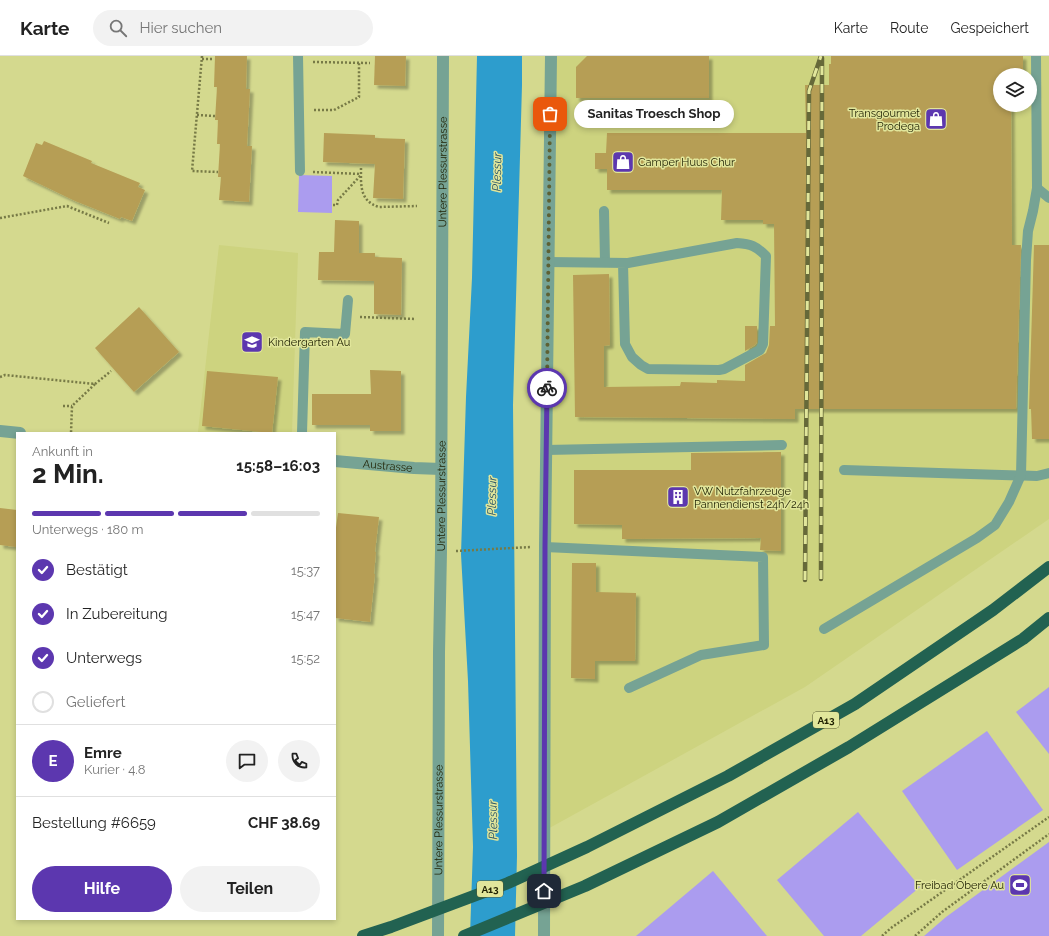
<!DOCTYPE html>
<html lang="de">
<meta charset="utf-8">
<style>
:root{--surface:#fff;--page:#f2f2f2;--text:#222;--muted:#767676;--line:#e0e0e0;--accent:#5c37af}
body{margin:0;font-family:Raleway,sans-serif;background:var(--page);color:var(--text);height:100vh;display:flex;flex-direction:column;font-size:15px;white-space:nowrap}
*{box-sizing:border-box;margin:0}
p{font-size:13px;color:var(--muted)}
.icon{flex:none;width:22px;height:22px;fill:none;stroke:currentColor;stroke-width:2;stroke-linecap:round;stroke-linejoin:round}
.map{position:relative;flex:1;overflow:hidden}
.side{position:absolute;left:16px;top:376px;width:320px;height:488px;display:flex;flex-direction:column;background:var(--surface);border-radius:0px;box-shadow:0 2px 6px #0003}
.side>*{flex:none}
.buttons{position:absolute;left:993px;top:12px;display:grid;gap:8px}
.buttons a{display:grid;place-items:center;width:44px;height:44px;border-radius:50%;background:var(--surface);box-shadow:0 2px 6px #0003;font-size:20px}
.pin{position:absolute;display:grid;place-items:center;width:34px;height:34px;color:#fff;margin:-17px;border-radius:8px;box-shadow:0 2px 6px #0006}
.courier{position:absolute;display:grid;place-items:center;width:40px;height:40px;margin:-20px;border:3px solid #5c37af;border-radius:50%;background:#fff;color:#222;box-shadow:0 1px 5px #0007}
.bubble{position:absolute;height:28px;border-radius:14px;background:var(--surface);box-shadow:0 2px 6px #0003;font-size:13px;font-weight:700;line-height:28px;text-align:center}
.summary em{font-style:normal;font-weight:700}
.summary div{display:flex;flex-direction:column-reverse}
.summary{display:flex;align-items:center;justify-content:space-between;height:68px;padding:0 16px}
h1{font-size:26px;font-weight:700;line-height:30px}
.bar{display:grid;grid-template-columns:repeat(4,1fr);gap:6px 4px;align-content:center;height:48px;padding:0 16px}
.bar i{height:5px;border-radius:3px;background:var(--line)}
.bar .current{background:var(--accent)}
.bar p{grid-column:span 4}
.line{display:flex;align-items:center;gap:10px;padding:0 16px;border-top:1px solid var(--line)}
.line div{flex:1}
.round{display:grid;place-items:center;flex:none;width:42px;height:42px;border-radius:21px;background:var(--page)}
ol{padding:0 16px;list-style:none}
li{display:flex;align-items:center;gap:12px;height:44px}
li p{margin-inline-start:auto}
li .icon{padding:4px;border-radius:50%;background:var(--accent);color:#fff;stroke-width:4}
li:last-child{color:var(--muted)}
li i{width:22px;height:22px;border:2px solid var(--line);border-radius:50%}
.action{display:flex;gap:8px;margin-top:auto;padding:8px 16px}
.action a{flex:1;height:46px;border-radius:24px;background:var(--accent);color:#fff;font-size:16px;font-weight:700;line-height:46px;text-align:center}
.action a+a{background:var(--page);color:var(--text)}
header{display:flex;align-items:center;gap:24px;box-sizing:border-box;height:56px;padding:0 20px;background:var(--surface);border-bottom:1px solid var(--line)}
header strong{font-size:19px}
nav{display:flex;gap:22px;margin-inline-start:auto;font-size:14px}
.search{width:280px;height:36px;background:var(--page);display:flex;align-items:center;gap:10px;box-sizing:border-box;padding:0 14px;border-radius:22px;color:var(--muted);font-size:15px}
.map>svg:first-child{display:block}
.built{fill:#cdd37f;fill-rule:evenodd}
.green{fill:#ab9cef}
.water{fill:#2d9dcd}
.building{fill:#b69e55;filter:url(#shadow)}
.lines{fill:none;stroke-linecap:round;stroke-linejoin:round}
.path{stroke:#777a46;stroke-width:2.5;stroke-dasharray:2 2;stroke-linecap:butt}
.lane{stroke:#76a394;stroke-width:10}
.street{stroke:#76a394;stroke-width:12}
.highway{stroke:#226251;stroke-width:12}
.rail-casing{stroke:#666939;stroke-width:4.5}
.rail{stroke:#e1e69b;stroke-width:3;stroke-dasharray:9;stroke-linecap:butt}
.done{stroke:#5e6133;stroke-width:4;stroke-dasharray:0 7.2}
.route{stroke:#5c37af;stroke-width:5}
.labels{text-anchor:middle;stroke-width:3;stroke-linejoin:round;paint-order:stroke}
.shield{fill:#e1e69b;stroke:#595b30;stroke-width:1}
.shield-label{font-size:10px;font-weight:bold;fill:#1f2002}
.poi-label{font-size:11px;fill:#1f2002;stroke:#e1e69b;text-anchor:start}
.street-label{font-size:11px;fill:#1f2002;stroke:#e1e69b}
.water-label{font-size:12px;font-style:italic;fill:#275368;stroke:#e1e69b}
</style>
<header>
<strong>Karte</strong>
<div class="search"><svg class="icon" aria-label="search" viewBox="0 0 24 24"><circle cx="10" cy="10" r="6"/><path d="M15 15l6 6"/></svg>Hier suchen</div>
<nav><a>Karte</a><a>Route</a><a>Gespeichert</a></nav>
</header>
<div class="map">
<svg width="1049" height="880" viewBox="0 0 1049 880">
<defs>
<filter id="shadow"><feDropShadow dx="3.5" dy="3.5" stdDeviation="1" flood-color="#0004"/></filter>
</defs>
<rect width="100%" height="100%" fill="#d4d98e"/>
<g class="built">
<path d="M552 0H1049V463L805 631 544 775ZM1000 19H1030V49H1000Z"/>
<path d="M219 189 298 197 292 377H213L198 376Z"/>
</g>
<g class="green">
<path d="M299 119 332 120V157L298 156Z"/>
<path d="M1049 631V698L1016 656Z"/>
<path d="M987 675 1043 754 957 814 902 735Z"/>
<path d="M858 756 920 831 861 880H824L777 824Z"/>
<path d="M1049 786V880H924L946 861Z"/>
<path d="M713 815 767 880H636Z"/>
</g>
<path class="water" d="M477 0H522V29L513 349 517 800 515 880H470L473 791 468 625 461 498 466 341 472 222Z"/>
<g class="building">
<path d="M215 0H247L246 33H250L247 90H252L249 146 219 144 221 121H218L220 88H217L218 64H215L217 31H214Z"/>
<path d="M375 0H406L405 30 374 29Z"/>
<path d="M587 0H709V42H576V11Z"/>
<path d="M831 0H1023V19H1000V49H1011L1012 189H1021L1016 353H795V363L575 361 573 219 609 218 610 289 604 290V331L680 330 681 326 717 327V324L745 325V309L766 297 769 289 770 270H775L774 168H763V164H721L722 134H607V113H595V97H606L607 77H806L805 29H829V8H831Z"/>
<path d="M324 77 375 79V82L405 83 403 143 373 142 375 108 323 106Z"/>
<path d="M44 85 92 105 91 107 140 127 138 131 145 134 132 165 121 161 120 163 75 145 23 120 36 87 42 89Z"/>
<path d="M335 164 359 165V197H375V201L402 202 401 259 374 258V225L318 224 319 196H334Z"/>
<path d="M1034 189H1049V383H1032L1031 353H1029Z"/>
<path d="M139 251 179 296 134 336 95 292Z"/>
<path d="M745 270H757V286L755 289 745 295Z"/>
<path d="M370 314 401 315V375H370V369H312V338H371Z"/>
<path d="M207 315 278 321 272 377 202 370Z"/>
<path d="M781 396V495L760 494 761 482 622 483V469L574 468V414H691V397Z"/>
<path d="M0 452 17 454 16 491 0 489Z"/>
<path d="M338 457 379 461 375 496H376L374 518H375L370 566 335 562V479Z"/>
<path d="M572 507H596V536L636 537 635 605H595V623L571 622Z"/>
</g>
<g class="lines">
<g class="path">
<path d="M202 0 192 115 218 116"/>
<path d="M202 3H212"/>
<path d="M313 6 370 7"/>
<path d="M314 54H334L359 41V7"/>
<path d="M197 59 215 60"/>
<path d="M361 112C361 128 359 145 379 151L417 150"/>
<path d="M313 116 361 118"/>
<path d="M333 149H337L338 144 361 119"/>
<path d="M0 162 67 150 109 167"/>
<path d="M360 261 416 263"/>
<path d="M0 321 5 319 95 328 72 350 71 377"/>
<path d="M95 328 111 315"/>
<path d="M63 350H72"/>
<path d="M456 495 531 491"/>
<path d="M882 880 891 872 1049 761"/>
<path d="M915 880 942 856 1049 778"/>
</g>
<g class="lane">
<path d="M298 0 300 115"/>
<path d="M1037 132 1049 142"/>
<path d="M604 155 605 206"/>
<path d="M548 206 628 207 737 187C751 188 756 190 766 200L763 288 760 294 724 313 719 314 648 313 641 309 632 301 625 288 623 207"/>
<path d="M302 377 305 276 345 278 348 244"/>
<path d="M546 394 782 389"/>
<path d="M844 414 1037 420 1049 417"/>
<path d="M545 491 763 501 764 589 701 599 629 632"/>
<path d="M824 573 977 482 995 469 1009 446 1021 419 1026 204 1028 175 1033 155 1037 132 1036 0"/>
</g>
<g class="street">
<path d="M0 375 20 377"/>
<path id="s1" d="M335 405 414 412 441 413"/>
<path id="s2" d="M438 880 439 596 441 495 443 0"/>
<path d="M544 880 545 491 551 0"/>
</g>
<g class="highway">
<path d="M363 880 391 871 508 827 587 791 728 720 855 648 993 554 1049 511"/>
<path d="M464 880 585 830 718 766 849 691 1023 583 1049 562"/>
</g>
<g class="rail-casing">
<g id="rail">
<path d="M821 523 822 2"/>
<path d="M805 524 809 35 821 0"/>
</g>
</g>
<use href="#rail" class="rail"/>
</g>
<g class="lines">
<path class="done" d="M547 332 550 58"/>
<path class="route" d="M544 835 545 490 547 332"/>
</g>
<defs>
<g id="shop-square" transform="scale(1.15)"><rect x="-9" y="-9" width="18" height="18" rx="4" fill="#5c37af" stroke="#e1e69b"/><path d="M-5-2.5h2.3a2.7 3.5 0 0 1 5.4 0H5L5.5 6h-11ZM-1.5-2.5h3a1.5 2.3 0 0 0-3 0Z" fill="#fff"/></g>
<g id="school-square" transform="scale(1.15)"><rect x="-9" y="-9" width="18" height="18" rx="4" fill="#5c37af" stroke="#e1e69b"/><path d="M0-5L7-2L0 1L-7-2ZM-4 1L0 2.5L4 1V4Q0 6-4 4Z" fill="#fff"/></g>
<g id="building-square" transform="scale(1.15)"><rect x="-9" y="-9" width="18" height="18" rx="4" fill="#5c37af" stroke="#e1e69b"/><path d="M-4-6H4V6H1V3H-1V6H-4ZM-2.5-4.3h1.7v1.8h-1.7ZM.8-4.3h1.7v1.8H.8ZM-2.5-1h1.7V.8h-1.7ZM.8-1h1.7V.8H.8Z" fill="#fff"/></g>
<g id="stadium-square" transform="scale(1.15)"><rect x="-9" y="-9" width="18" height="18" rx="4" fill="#5c37af" stroke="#e1e69b"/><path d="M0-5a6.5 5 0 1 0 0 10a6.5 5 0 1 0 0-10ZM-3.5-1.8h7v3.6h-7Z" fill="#fff"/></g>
</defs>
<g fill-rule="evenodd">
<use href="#shop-square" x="936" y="63"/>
<use href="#shop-square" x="623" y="106"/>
<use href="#school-square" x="252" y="286"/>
<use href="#building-square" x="678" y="441"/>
<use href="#stadium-square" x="1020" y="829"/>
</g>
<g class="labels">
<g class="shield">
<rect x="813" y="656" width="26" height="16" rx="3"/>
<rect x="477" y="825" width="26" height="16" rx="3"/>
</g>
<g class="shield-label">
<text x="826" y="668">A13</text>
<text x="490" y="837">A13</text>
</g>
<g class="poi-label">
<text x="920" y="61" text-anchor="end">Transgourmet<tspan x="920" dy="13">Prodega</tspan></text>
<text x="638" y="110">Camper Huus Chur</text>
<text x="268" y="290">Kindergarten Au</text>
<text x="694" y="439">VW Nutzfahrzeuge<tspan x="694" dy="13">Pannendienst 24h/24h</tspan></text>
<text x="1004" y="833" text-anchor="end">Freibad Obere Au</text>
</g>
<g class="street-label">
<text dy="4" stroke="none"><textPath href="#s2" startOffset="764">Untere Plessurstrasse</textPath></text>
<text dy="4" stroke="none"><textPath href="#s1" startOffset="53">Austrasse</textPath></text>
<text dy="4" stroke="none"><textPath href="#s2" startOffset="440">Untere Plessurstrasse</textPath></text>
<text dy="4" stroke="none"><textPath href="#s2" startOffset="116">Untere Plessurstrasse</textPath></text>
</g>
<g class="water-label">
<text transform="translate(497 116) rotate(-89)" y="4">Plessur</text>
<text transform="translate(492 440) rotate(-89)" y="4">Plessur</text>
<text transform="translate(493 764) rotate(-91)" y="4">Plessur</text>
</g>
</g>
</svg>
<div class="buttons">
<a><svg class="icon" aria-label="layers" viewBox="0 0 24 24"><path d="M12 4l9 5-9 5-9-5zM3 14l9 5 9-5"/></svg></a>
</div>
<div class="pin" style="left:550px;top:58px;background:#ea580c"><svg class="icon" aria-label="bag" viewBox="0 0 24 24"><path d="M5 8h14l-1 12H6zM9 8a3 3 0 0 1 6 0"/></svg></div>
<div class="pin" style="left:544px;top:835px;background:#1f2937"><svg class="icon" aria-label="home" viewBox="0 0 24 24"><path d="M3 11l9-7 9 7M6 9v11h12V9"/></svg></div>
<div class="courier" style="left:547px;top:332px"><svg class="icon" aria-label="bike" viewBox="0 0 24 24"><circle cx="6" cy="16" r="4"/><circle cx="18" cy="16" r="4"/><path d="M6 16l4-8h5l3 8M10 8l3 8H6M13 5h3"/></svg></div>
<div class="bubble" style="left:574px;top:44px;width:160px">Sanitas Troesch Shop</div>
<section class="side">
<div class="summary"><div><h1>2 Min.</h1><p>Ankunft in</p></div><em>15:58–16:03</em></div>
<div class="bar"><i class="current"></i><i class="current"></i><i class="current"></i><i></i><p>Unterwegs · 180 m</p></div>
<ol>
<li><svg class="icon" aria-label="check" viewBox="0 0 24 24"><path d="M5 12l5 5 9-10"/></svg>Bestätigt<p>15:37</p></li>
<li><svg class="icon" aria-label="check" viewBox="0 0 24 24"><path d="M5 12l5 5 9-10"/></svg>In Zubereitung<p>15:47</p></li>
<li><svg class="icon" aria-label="check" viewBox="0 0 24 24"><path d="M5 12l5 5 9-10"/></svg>Unterwegs<p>15:52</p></li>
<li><i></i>Geliefert</li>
</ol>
<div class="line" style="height:72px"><b class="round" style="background:var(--accent);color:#fff">E</b><div><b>Emre</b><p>Kurier · 4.8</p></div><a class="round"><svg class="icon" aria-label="chat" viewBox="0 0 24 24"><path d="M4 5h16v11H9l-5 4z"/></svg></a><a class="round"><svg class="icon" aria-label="phone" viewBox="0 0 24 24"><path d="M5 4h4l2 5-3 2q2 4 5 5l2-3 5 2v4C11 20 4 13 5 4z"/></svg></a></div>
<div class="line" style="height:52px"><div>Bestellung #6659</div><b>CHF 38.69</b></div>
<div class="action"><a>Hilfe</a><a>Teilen</a></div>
</section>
</div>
